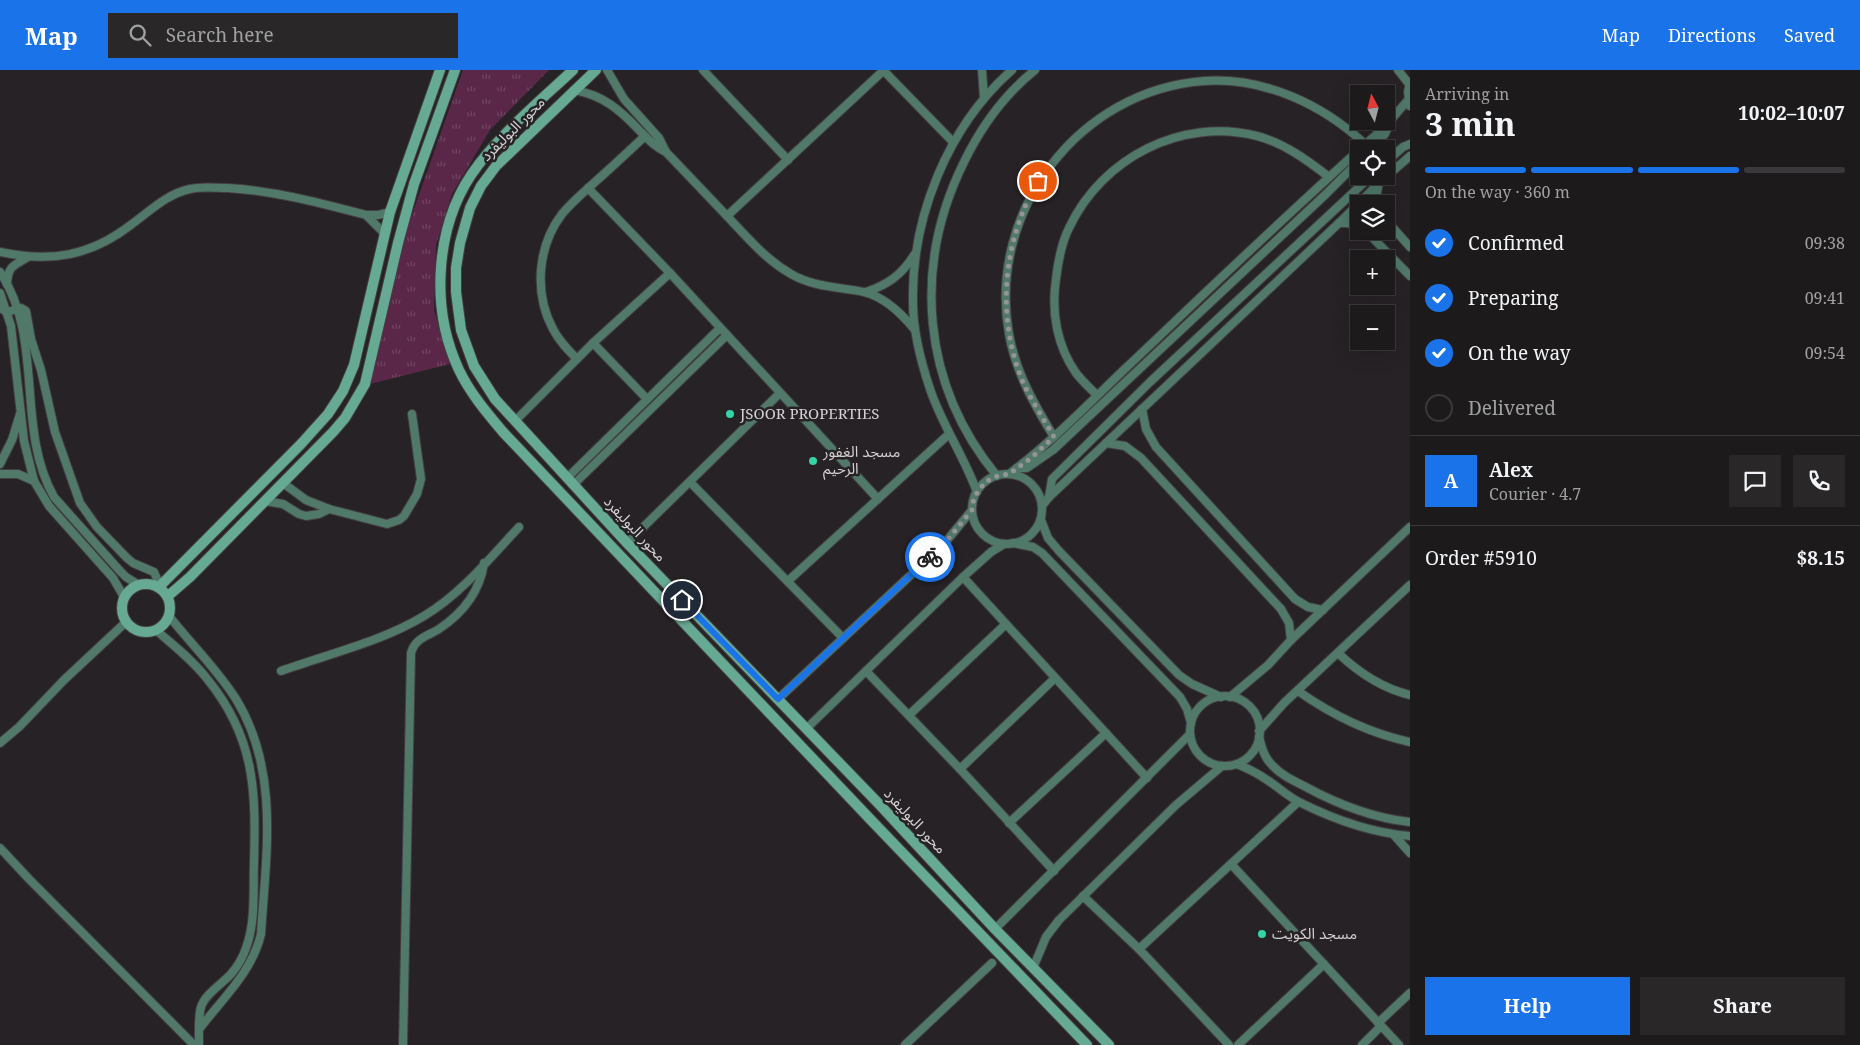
<!DOCTYPE html>
<meta charset="utf-8">
<style>
:root{--surface:#1d1a1c;--page:#2a2729;--text:#f1f3f6;--muted:#a0a1a3;--line:#3b383b;--accent:#1a73e8}
body{margin:0;font-family:"Noto Serif","Noto Sans Arabic",serif;background:var(--page);color:var(--text);height:100vh;display:flex;flex-direction:column;font-size:19px;white-space:nowrap}
*{box-sizing:border-box;margin:0}
p{font-size:16px;color:var(--muted)}
.icon{flex:none;width:28px;height:28px;fill:none;stroke:currentColor;stroke-width:2;stroke-linecap:round;stroke-linejoin:round}
.map{position:relative;flex:1;overflow:hidden}
.details{display:flex;flex-direction:column;background:var(--surface);width:450px}
.details>*{flex:none}
.needle{width:32px;rotate:353deg}
.buttons{position:absolute;left:1350px;top:15px;display:grid;gap:10px}
.buttons a{display:grid;place-items:center;width:45px;height:45px;border-radius:0px;background:var(--surface);box-shadow:0 5px 20px #0002,0 0 0 1px var(--line);font-size:25px}
.pin{position:absolute;display:grid;place-items:center;width:42px;height:42px;color:#fff;margin:-21px;border:2px solid #fff;border-radius:50%;box-shadow:0 1px 5px #0007}
.courier{position:absolute;display:grid;place-items:center;width:50px;height:50px;margin:-25px;border:4px solid #1a73e8;border-radius:50%;background:#fff;color:#222;box-shadow:0 1px 6px #0007}
.overview em{font-style:normal;font-weight:700}
.overview div{display:flex;flex-direction:column-reverse}
.overview{display:flex;align-items:center;justify-content:space-between;height:85px;padding:0 15px}
h1{font-size:32px;font-weight:700;line-height:38px}
.bar{display:grid;grid-template-columns:repeat(4,1fr);gap:8px 5px;align-content:center;height:60px;padding:0 15px}
.bar i{height:6px;border-radius:4px;background:var(--line)}
.bar .selected{background:var(--accent)}
.bar p{grid-column:span 4}
.line{display:flex;align-items:center;gap:12px;padding:0 15px;border-top:1px solid var(--line)}
.line div{flex:1}
.round{display:grid;place-items:center;flex:none;width:52px;height:52px;border-radius:0px;background:var(--page)}
ol{padding:0 15px;list-style:none}
li{display:flex;align-items:center;gap:15px;height:55px}
li p{margin-inline-start:auto}
li .icon{padding:5px;border-radius:50%;background:var(--accent);color:#fff;stroke-width:4}
li:last-child{color:var(--muted)}
li i{width:28px;height:28px;border:2px solid var(--line);border-radius:50%}
.button{display:flex;gap:10px;margin-top:auto;padding:10px 15px}
.button a{flex:1;height:58px;border-radius:0px;background:var(--accent);color:#fff;font-size:20px;font-weight:700;line-height:58px;text-align:center}
.button a+a{background:var(--page);color:var(--text)}
header{display:flex;align-items:center;gap:30px;box-sizing:border-box;height:70px;padding:0 25px;background:var(--accent);color:#fff}
header strong{font-size:24px}
nav{display:flex;gap:28px;margin-inline-start:auto;font-size:18px}
.search{width:350px;height:45px;background:var(--page);display:flex;align-items:center;gap:12px;box-sizing:border-box;padding:0 18px;border-radius:0px;color:var(--muted);font-size:19px}
main{display:flex;flex:1;min-height:0}
.map>svg:first-child{display:block}
.grass{fill:url(#grass-tufts)}
.lines{fill:none;stroke-linecap:round;stroke-linejoin:round}
.street-casing{stroke:#433e41;stroke-width:10}
.secondary-casing{stroke:#433e41;stroke-width:12}
.street{stroke:#50796a;stroke-width:8}
.secondary{stroke:#67aa93;stroke-width:10}
.done{stroke:#979496;stroke-width:5;stroke-dasharray:0 9}
.route{stroke:#1a73e8;stroke-width:6}
.poi-dot{fill:#33d4a8;stroke:#272225;stroke-width:2}
.labels{text-anchor:middle;stroke-width:5;stroke-linejoin:round;paint-order:stroke}
.street-label{font-size:15px;fill:#d4d1d3;stroke:#272225}
.poi-label{font-size:15px;fill:#d4d1d3;stroke:#272225;text-anchor:start}
</style>
<header>
<strong>Map</strong>
<div class="search"><svg class="icon" aria-label="search" viewBox="0 0 24 24"><circle cx="10" cy="10" r="6"/><path d="M15 15l6 6"/></svg>Search here</div>
<nav><a>Map</a><a>Directions</a><a>Saved</a></nav>
</header>
<main>
<div class="map">
<svg width="1410" height="975" viewBox="0 0 1410 975">
<defs>
<pattern id="grass-tufts" width="24" height="20" patternUnits="userSpaceOnUse" patternTransform="scale(1.25)"><rect width="24" height="20" fill="#5a2749"/><path d="M3 7l-1-3M5 7V3M7 7l1-3M15 17l-1-3M17 17v-4M19 17l1-3" fill="none" stroke="#714562"/></pattern>
</defs>
<rect width="100%" height="100%" fill="#272225"/>
<path class="grass" d="M463 0H549L490 60 452 124 436 175 434 240 450 294 370 314 396 190Z"/>
<g class="lines">
<g class="street-casing">
<g id="street">
<path d="M607 0 624 29 659 68 666 82C686 103 706 124 726 145 747 167 765 189 791 204 813 217 839 217 864 222 885 227 902 244 915 260"/>
<path d="M703 0 788 90"/>
<path d="M883 0 953 72"/>
<path d="M982 0 984 28"/>
<path d="M1398 0 1409 14"/>
<path d="M1410 12 1408 22 1410 36"/>
<path d="M574 20C603 25 620 40 639 60 648 69 655 77 666 82"/>
<path d="M1362 77 1383 59 1408 30"/>
<path d="M1370 79 1385 64 1389 55"/>
<path d="M1386 92 1403 77 1410 74"/>
<path d="M588 118 670 203 878 429"/>
<path d="M1378 134 1377 122 1379 113"/>
<path d="M366 145 385 164"/>
<path d="M727 146 884 0"/>
<path d="M1386 150 1410 177"/>
<path d="M1339 153H1347L1359 156"/>
<path d="M1366 161 1410 206"/>
<path d="M0 182C51 193 91 186 132 154 151 140 167 124 190 119 203 116 216 118 228 118 276 121 320 133 366 145H378L390 142"/>
<path d="M0 202C45 269 15 358 54 427L120 501 126 507 139 515"/>
<path d="M7 214C8 195 14 196 28 187"/>
<path d="M866 222C887 215 902 205 914 185"/>
<path d="M0 223 11 256 24 371 34 411 49 436 113 508 124 527"/>
<path d="M0 238 7 242 21 238 26 241 31 269 41 300 55 362 80 433 97 457 127 488 133 493 154 502 158 511V517"/>
<path d="M593 273 647 329"/>
<path d="M577 289C568 280 559 271 553 259 534 224 537 177 562 144 572 132 583 123 595 112 612 97 628 82 645 66"/>
<path d="M1097 325C1090 318 1082 311 1076 303 1057 276 1051 242 1056 209 1058 192 1061 174 1069 158 1102 88 1181 47 1257 66 1284 73 1307 90 1329 107"/>
<path d="M1142 339 1146 359 1156 377 1295 529 1308 537 1323 540"/>
<path d="M515 351 593 273 670 203"/>
<path d="M1054 367C1034 334 1016 303 1009 264 987 141 1079 20 1204 11 1264 7 1322 34 1365 74"/>
<path d="M1106 373 1125 376 1141 388 1281 539 1289 553 1291 570"/>
<path d="M0 394 12 370 20 344"/>
<path d="M1017 398H1027L1053 380 1326 124 1359 91"/>
<path d="M0 404H18L34 411"/>
<path d="M1009 404C1052 372 1090 332 1129 295 1205 223 1281 150 1359 80"/>
<circle cx="1007" cy="439" r="35"/>
<path d="M997 406C922 315 912 197 964 92 981 57 1004 25 1035 0"/>
<path d="M567 408 720 258"/>
<path d="M690 412 843 568"/>
<path d="M283 413 306 430 329 439 387 454 399 450 404 446 417 424 421 409 412 344"/>
<path d="M573 415 727 265"/>
<path d="M977 422C964 386 942 355 930 319 921 292 913 262 913 233 911 149 947 57 1012 0"/>
<path d="M1049 427 1052 409 1150 312 1371 106"/>
<path d="M265 431 283 434 299 444 306 446 319 444 329 439"/>
<path d="M1042 436 1049 427 1339 153 1379 113 1410 86"/>
<path d="M1041 450 1048 468 1059 481 1179 605 1192 614 1221 627"/>
<path d="M627 473 780 323"/>
<path d="M1013 473 1033 477 1042 483 1180 627 1187 639 1191 653"/>
<path d="M963 507 1147 708"/>
<path d="M788 511 949 364"/>
<path d="M169 546C191 574 217 599 236 629 280 701 266 784 261 864 252 902 223 928 200 958"/>
<path d="M156 560C174 576 194 591 208 610 255 668 256 721 254 792 253 819 256 851 246 878 243 887 238 896 231 904 222 914 205 924 201 937 198 947 199 964 199 975"/>
<path d="M1338 583C1359 603 1381 618 1410 625"/>
<path d="M281 601C328 584 381 572 424 546 461 524 490 488 519 457"/>
<path d="M866 601 960 699 1054 801"/>
<path d="M1298 621C1332 645 1368 663 1410 672"/>
<circle cx="1225" cy="661" r="35"/>
<path d="M1230 627 1268 595 1291 570 1410 457"/>
<path d="M778 629 944 474 972 440"/>
<path d="M909 645 1006 554"/>
<path d="M806 659 963 507 991 482 1004 474"/>
<path d="M1259 661 1284 633 1410 515"/>
<path d="M1259 667C1262 678 1264 687 1272 695 1281 705 1292 710 1304 716 1337 734 1372 748 1410 752"/>
<path d="M0 673 19 657 64 610 126 552"/>
<path d="M1237 694C1246 698 1256 702 1264 708 1276 715 1287 726 1299 732 1333 749 1372 763 1410 766"/>
<path d="M960 699 1055 608"/>
<path d="M1009 753 1106 663"/>
<path d="M1394 765 1410 783"/>
<path d="M0 778 29 809 194 975"/>
<path d="M1231 794 1399 975"/>
<path d="M1083 826 1139 879 1229 975"/>
<path d="M995 859 1190 664"/>
<path d="M1139 879 1298 732"/>
<path d="M1033 898 1046 867 1059 850 1176 735 1222 696"/>
<path d="M1378 953 1410 923"/>
<path d="M403 975 411 583C415 568 428 566 439 559 463 543 480 521 484 493"/>
<path d="M905 975 992 893"/>
<path d="M1238 975 1324 894"/>
<path d="M1362 975 1381 956"/>
</g>
</g>
<g class="secondary-casing">
<g id="secondary">
<path d="M573 0C541 30 506 59 479 94 435 150 429 236 459 300 470 323 487 343 503 362L870 749 1087 975"/>
<path d="M596 0 496 96 481 116 470 138 460 173 456 198V222L461 260 474 296 495 329 627 473 879 734 995 859 1109 975"/>
<circle cx="146" cy="538" r="24"/>
<path d="M159 517 301 374 328 344 343 321 354 295 390 142 440 0"/>
<path d="M168 526 190 507 333 362 345 348 365 314 398 173 414 114 455 0"/>
</g>
</g>
<use href="#street" class="street"/>
<use href="#secondary" class="secondary"/>
</g>
<g class="lines">
<path class="done" d="M930 487 944 474 972 440 974 427 985 412 997 406 1009 404 1031 388 1054 367C1043 348 1031 330 1022 310 996 245 1003 171 1038 111"/>
<path class="route" d="M682 530 778 629 930 487"/>
</g>
<g class="poi-dot">
<circle cx="730" cy="344" r="5"/>
<circle cx="813" cy="391" r="5"/>
<circle cx="1262" cy="864" r="5"/>
</g>
<g class="labels">
<g class="street-label">
<text transform="translate(513 59) rotate(-45)" y="5">محور البوليفرد</text>
<text transform="translate(635 459) rotate(47)" y="5">محور البوليفرد</text>
<text transform="translate(915 751) rotate(47)" y="5">محور البوليفرد</text>
</g>
<g class="poi-label">
<text x="740" y="349">JSOOR PROPERTIES</text>
<text x="823" y="387">مسجد الغفور<tspan x="823" dy="17">الرحيم</tspan></text>
<text x="1272" y="869">مسجد الكويت</text>
</g>
</g>
</svg>
<div class="buttons">
<a><svg class="needle" viewBox="-14 -14 28 28"><path d="M0-13l5 13h-10z" fill="#e53935"/><path d="M0 13l5-13h-10z" fill="#a0a1a3"/></svg></a>
<a><svg class="icon" aria-label="locate" viewBox="0 0 24 24"><circle cx="12" cy="12" r="6"/><path d="M12 2v4M12 18v4M2 12h4M18 12h4"/></svg></a>
<a><svg class="icon" aria-label="layers" viewBox="0 0 24 24"><path d="M12 4l9 5-9 5-9-5zM3 14l9 5 9-5"/></svg></a>
<a>+</a>
<a>−</a>
</div>
<div class="pin" style="left:1038px;top:111px;background:#ea580c"><svg class="icon" aria-label="bag" viewBox="0 0 24 24"><path d="M5 8h14l-1 12H6zM9 8a3 3 0 0 1 6 0"/></svg></div>
<div class="pin" style="left:682px;top:530px;background:#1f2937"><svg class="icon" aria-label="home" viewBox="0 0 24 24"><path d="M3 11l9-7 9 7M6 9v11h12V9"/></svg></div>
<div class="courier" style="left:930px;top:487px"><svg class="icon" aria-label="bike" viewBox="0 0 24 24"><circle cx="6" cy="16" r="4"/><circle cx="18" cy="16" r="4"/><path d="M6 16l4-8h5l3 8M10 8l3 8H6M13 5h3"/></svg></div>
</div>
<section class="details">
<div class="overview"><div><h1>3 min</h1><p>Arriving in</p></div><em>10:02–10:07</em></div>
<div class="bar"><i class="selected"></i><i class="selected"></i><i class="selected"></i><i></i><p>On the way · 360 m</p></div>
<ol>
<li><svg class="icon" aria-label="check" viewBox="0 0 24 24"><path d="M5 12l5 5 9-10"/></svg>Confirmed<p>09:38</p></li>
<li><svg class="icon" aria-label="check" viewBox="0 0 24 24"><path d="M5 12l5 5 9-10"/></svg>Preparing<p>09:41</p></li>
<li><svg class="icon" aria-label="check" viewBox="0 0 24 24"><path d="M5 12l5 5 9-10"/></svg>On the way<p>09:54</p></li>
<li><i></i>Delivered</li>
</ol>
<div class="line" style="height:90px"><b class="round" style="background:var(--accent);color:#fff">A</b><div><b>Alex</b><p>Courier · 4.7</p></div><a class="round"><svg class="icon" aria-label="chat" viewBox="0 0 24 24"><path d="M4 5h16v11H9l-5 4z"/></svg></a><a class="round"><svg class="icon" aria-label="phone" viewBox="0 0 24 24"><path d="M5 4h4l2 5-3 2q2 4 5 5l2-3 5 2v4C11 20 4 13 5 4z"/></svg></a></div>
<div class="line" style="height:65px"><div>Order #5910</div><b>$8.15</b></div>
<div class="button"><a>Help</a><a>Share</a></div>
</section>
</main>
